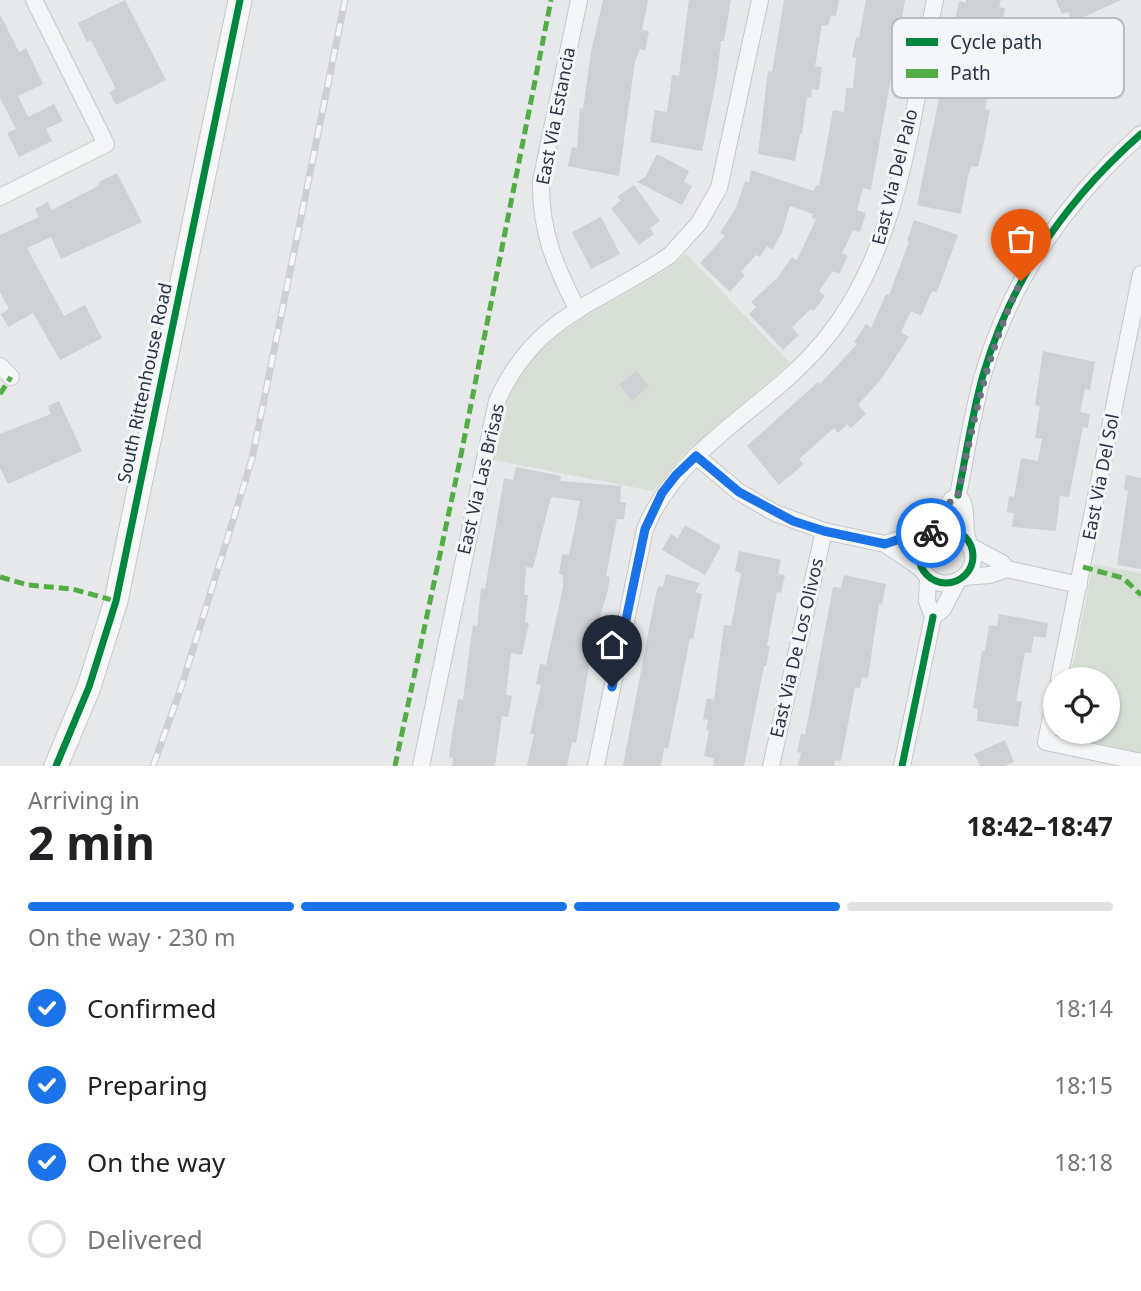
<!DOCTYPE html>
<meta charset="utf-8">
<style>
:root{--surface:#fff;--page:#f6f6f6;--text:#202124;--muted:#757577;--line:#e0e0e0;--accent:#1a73e8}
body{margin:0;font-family:"Noto Sans",sans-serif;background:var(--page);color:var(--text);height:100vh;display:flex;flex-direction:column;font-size:26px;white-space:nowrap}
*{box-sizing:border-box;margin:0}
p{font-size:23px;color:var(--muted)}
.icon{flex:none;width:38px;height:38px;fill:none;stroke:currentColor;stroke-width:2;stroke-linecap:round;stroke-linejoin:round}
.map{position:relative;height:766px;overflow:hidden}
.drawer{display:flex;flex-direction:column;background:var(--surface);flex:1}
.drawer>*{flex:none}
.buttons{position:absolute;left:1043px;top:667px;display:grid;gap:14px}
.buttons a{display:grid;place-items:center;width:77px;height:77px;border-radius:50%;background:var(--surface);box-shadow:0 2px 5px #0004;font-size:35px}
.pin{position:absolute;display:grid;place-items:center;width:60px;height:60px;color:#fff;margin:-72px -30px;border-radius:50% 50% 50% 0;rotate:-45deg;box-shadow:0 0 7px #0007}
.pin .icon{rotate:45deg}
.courier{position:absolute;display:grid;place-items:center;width:70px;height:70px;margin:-35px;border:5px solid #1a73e8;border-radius:50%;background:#fff;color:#222;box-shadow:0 2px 9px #0007}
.head em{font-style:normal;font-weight:700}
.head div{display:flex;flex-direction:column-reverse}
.head{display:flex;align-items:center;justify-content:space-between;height:119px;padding:0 28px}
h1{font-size:46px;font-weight:700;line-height:52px}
.bar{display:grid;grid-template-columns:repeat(4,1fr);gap:10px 7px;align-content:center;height:84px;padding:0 28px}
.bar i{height:9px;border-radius:5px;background:var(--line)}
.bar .selected{background:var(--accent)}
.bar p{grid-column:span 4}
ol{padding:0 28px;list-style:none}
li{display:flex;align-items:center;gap:21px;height:77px}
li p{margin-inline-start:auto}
li .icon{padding:7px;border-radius:50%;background:var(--accent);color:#fff;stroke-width:4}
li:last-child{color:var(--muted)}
li i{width:38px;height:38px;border:4px solid var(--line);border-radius:50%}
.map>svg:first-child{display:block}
.green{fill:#d6ded6}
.building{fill:#ced0d3}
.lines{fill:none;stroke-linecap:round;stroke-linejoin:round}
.street-casing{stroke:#c4c6c8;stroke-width:18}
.secondary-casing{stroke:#c4c6c8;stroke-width:25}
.street{stroke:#f5f6f7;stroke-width:16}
.secondary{stroke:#f8f8f8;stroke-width:23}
.rail-casing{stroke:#cecfd2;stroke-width:7}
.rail{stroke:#f4f6f9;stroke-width:4.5;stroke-dasharray:13;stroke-linecap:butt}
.quiet{stroke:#54ac47;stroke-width:5;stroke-dasharray:10 5;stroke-linecap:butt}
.cycleway-casing{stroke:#f4f6f9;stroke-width:11}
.cycleway{stroke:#00873e;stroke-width:7}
.done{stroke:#6c737f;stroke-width:7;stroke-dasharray:0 12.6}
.route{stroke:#1a73e8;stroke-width:9}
.labels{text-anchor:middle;stroke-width:6;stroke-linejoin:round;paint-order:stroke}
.street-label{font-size:18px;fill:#2b3445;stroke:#f4f6f9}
.key{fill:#f4f6f9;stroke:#b8bcc3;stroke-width:2}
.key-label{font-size:19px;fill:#2b3445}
</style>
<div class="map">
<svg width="1141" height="766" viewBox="0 0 1141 766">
<rect width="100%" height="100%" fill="#e6e8ea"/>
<g class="green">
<path d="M686 254 790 363 684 454 653 491 494 460C498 438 502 413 511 393 549 315 626 306 686 254Z"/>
<path d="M1093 564 1141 573V753L1068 737 1063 732H1108V679H1070Z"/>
</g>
<g class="building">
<path d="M125 0 166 80 116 105 109 92 116 89 91 40 87 42 78 23Z"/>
<path d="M603 0H648L642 30 649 31 645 51 640 49 635 61 619 176 568 166 572 147 577 148 580 108 583 109 591 52Z"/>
<path d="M689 0H731L724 41H721L717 76 702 151 650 142 655 110 667 112 672 75 679 76Z"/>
<path d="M784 0H839L836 16 831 15 828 26 822 25 815 66 822 67 819 90 812 89 811 98 807 97 802 134H800L795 161 758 154 768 71 772 72Z"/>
<path d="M866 0H905L871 190 863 188 857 210 866 213 860 232 853 230 842 253 848 256 839 274 833 271 819 291 825 296 814 311 811 309 792 327 799 335 783 350 749 314 756 307 751 302 777 278 792 257 797 260 816 219 812 218 813 214 790 206 782 232 772 250 767 246 760 257 756 255 741 272 745 275 730 292 700 263 725 236 720 233 736 208 745 181 749 183 751 170 814 191 816 185 819 186 833 110 844 112 846 88H853L856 58 852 57 856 37 859 38Z"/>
<path d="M966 0H1001L999 7 1005 8 996 66H993L985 109 990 110 984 141 978 167 972 166 968 176 961 214 917 205 959 1 966 3Z"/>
<path d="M1056 0H1121L1073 22 1068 12 1062 14Z"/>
<path d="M0 14 19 52 26 48 43 84 18 96 28 117 54 104 63 121 46 129 52 141 19 157 7 133 16 129 0 98Z"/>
<path d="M657 154 689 171 684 182 692 186 682 205 637 182 645 177Z"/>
<path d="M117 173 142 222 61 259 51 237 27 248 64 316 85 305 102 338 60 360 33 313 8 327 1 314 9 309 0 292V235L39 217 35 209 48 202 52 210 100 185 99 182Z"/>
<path d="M634 185 660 221 650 228 654 234 639 245 611 208 621 201 617 197Z"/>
<path d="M601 217 620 254 591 269 572 232Z"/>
<path d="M914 220 958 235 937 292 932 291 921 316 911 311 901 332 909 337 882 378 858 405 866 414 851 428 847 424 838 433 834 428 799 459 804 464 779 485 747 446 818 382 820 384 857 344 854 342 866 324 871 328 886 294 889 295 909 242 907 241Z"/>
<path d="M1043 351 1095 362 1090 390 1085 389 1080 412 1090 414 1088 428 1083 427 1069 497 1060 496 1056 531 1012 527 1014 513 1007 512 1009 496 1014 497 1021 458 1038 461 1042 439 1035 438 1040 406 1035 405Z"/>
<path d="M636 371 649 386 632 401 619 385Z"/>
<path d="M59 401 82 451 8 484 0 468V434L51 414 48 406Z"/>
<path d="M516 467 561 476 560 481 621 486 620 502 626 503 624 519H617L606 576 610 577 607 594 595 631 576 743 572 742 567 766H527L534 734H530L541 685 536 684 540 664 546 665 563 587V575L559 574 562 554 569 555 580 501 551 497 533 568 526 567 524 595H528L525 622 529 623 522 655 511 653 506 695 512 696 508 717 502 716 495 766H452L453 758 449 757 452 735 458 699 463 700 470 645 473 625 477 626 481 588 485 589 504 478 513 480Z"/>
<path d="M1126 475 1141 478V569L1117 565 1128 491 1124 490Z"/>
<path d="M685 525 721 546 705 575 662 550 671 534 678 538Z"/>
<path d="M739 551 781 560 778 574 785 575 781 593 777 592 767 646H770L766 666H764L744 766H713L714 758 704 756 709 731 706 730 708 720 703 719 707 698 714 700 724 625 731 626 741 573 735 571Z"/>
<path d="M666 574 700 583 695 592 702 594 693 639 690 638 668 749 664 748 661 766H623L651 618 658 586 663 587Z"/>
<path d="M844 575 886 584 882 605 879 604 868 678 862 677 860 688 855 687 841 761 835 760 834 766H798L801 753 797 752 801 734 805 735 833 587 841 588Z"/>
<path d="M999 614 1048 623 1046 638 1034 636 1031 653 1025 652 1016 701 1022 702 1018 727 977 721 978 709 973 708 982 651H985L989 625 997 626Z"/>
<path d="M1005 740 1014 762 1005 766H980L974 754Z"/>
</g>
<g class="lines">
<g class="street-casing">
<g id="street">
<path d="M0 197 106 144 34 0"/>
<path d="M578 310C555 267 540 230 541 181L579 0"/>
<path d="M0 366 11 377"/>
<path d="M696 456 739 492 775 513 824 531 885 544 922 569"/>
<path d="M958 495C969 508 963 522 967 537 969 546 975 552 973 562 968 581 945 590 930 578 899 556 934 511 967 538"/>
<path d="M938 530 951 500 958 495C966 455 972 414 983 375 1011 279 1067 199 1141 134"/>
<path d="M885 544 909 536 926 538"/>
<path d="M972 547 1002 563 1007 569"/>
<path d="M928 577 927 601 933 617"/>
<path d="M964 577 990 575 1007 569 1079 585"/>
<path d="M933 617 943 609 957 582"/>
<path d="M1059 679 1141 274"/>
<path d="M1055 698 1046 742 1141 762"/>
<path d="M421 766 497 401C536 314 598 305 670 255L699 223 719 188 760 0"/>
<path d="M596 766 645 529C679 446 767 409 822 343 901 250 911 116 935 0"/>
<path d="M771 766 824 531"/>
<path d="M902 766 933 617"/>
</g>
</g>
<g class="secondary-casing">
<path id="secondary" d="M56 766 89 687 116 601 240 0"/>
</g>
<use href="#street" class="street"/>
<use href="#secondary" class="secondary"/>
<g class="rail-casing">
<path id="rail" d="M153 766 181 688 252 459 345 0"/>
</g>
<use href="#rail" class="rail"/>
<g class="quiet">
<path d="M0 394 11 377"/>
<path d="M1083 567 1123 578 1141 595"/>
<path d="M0 577 28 585 72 589 116 601"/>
<path d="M395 766 459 465 551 0"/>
</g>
<g class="cycleway-casing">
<g id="cycleway">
<path d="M958 495C966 455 972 414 983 375 1011 279 1067 199 1141 134"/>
<circle cx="946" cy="556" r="27"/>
<path d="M56 766 89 687 116 601 240 0"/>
<path d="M902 766 933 617"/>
</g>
</g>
<use href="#cycleway" class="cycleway"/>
</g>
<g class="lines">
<path class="done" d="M931 533 938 530 951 500 958 495C974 419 987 352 1021 281"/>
<path class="route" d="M612 687 645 529 662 493 676 475 696 456 739 492 793 521 824 531 885 544 909 536 926 538 931 533"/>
</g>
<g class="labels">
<g class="street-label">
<text transform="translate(556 116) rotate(-79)" y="6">East Via Estancia</text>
<text transform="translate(895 177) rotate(-76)" y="6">East Via Del Palo</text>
<text transform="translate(145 383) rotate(-78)" y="6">South Rittenhouse Road</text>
<text transform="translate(1101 477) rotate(-79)" y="6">East Via Del Sol</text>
<text transform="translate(481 479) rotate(-77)" y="6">East Via Las Brisas</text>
<text transform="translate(797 648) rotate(-77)" y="6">East Via De Los Olivos</text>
</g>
</g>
<rect x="892" y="18" width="232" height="80" rx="10" class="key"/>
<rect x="906" y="38" width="32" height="8" fill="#00873e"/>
<rect x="906" y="69" width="32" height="9" fill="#54ac47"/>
<g class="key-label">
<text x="950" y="49">Cycle path</text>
<text x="950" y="80">Path</text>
</g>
</svg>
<div class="buttons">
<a><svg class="icon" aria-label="locate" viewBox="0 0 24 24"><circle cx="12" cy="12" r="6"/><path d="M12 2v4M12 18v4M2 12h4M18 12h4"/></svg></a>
</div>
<div class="pin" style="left:1021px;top:281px;background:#ea580c"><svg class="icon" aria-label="bag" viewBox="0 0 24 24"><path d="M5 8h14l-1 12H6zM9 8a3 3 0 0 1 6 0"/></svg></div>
<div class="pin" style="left:612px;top:687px;background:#1f2937"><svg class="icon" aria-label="home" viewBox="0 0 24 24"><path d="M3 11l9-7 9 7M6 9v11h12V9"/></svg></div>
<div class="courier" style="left:931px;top:533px"><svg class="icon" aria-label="bike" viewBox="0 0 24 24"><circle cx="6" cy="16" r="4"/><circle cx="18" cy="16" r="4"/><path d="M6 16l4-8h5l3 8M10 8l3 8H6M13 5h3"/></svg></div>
</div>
<section class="drawer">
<div class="head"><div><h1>2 min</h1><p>Arriving in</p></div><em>18:42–18:47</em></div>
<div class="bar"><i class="selected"></i><i class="selected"></i><i class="selected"></i><i></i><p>On the way · 230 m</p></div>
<ol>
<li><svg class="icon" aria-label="check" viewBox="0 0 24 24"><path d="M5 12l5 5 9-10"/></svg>Confirmed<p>18:14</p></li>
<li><svg class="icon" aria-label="check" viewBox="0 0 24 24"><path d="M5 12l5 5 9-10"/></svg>Preparing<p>18:15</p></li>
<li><svg class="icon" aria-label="check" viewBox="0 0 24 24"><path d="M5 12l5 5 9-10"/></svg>On the way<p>18:18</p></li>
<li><i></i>Delivered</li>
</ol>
</section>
